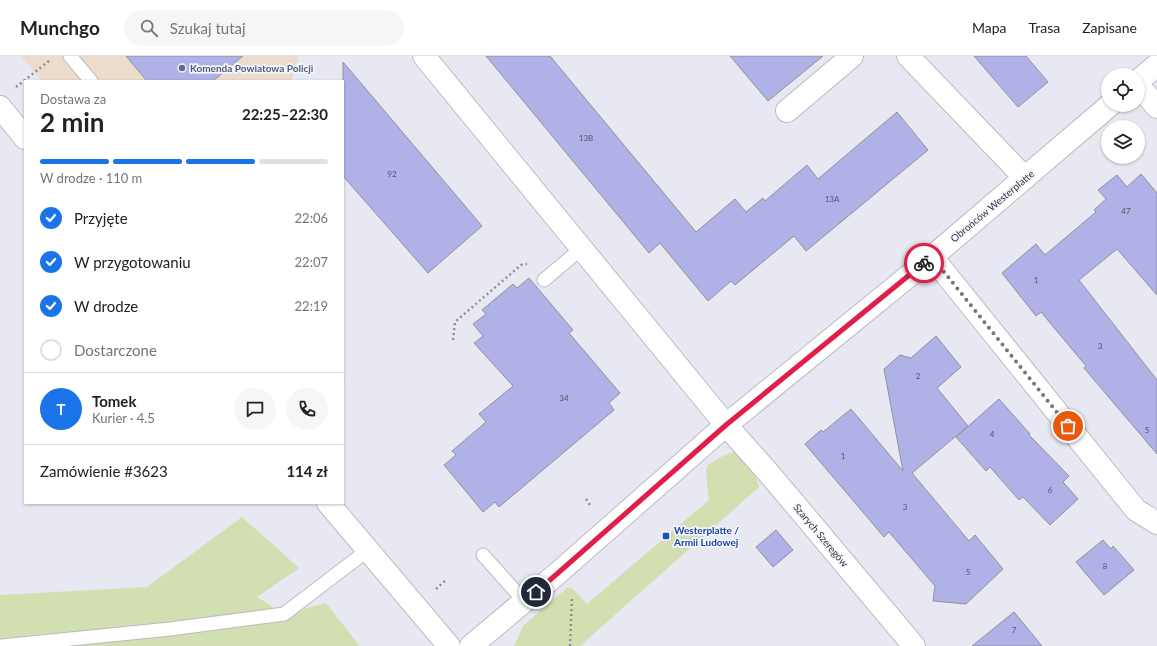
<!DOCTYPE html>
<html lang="pl">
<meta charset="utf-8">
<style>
:root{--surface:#fff;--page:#f6f6f6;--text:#222;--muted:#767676;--line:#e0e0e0;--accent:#1a73e8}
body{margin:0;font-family:Lato,sans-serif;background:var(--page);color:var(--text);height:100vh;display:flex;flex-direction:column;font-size:15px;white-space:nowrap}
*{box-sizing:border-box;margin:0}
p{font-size:13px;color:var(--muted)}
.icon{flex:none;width:22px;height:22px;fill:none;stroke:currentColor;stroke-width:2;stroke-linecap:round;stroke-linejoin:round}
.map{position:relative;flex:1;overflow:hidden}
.sheet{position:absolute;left:24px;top:24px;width:320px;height:424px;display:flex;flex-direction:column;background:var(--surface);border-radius:0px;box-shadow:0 1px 3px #0004}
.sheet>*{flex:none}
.buttons{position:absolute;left:1101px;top:12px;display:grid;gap:8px}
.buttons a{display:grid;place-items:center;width:44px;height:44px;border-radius:50%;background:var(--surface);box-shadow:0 1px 3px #0004;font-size:20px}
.pin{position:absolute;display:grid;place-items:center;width:34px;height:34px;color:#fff;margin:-17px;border:2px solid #fff;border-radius:50%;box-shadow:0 1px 4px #0007}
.courier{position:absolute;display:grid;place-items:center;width:40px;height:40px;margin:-20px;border:3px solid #e11d48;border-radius:50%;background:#fff;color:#222;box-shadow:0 1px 5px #0007}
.head em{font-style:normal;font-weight:700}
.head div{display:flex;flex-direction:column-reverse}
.head{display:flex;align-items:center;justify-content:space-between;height:68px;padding:0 16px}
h1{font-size:26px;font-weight:700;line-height:30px}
.bar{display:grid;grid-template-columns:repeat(4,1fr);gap:6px 4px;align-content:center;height:48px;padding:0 16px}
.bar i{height:5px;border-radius:3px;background:var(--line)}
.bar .current{background:var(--accent)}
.bar p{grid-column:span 4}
.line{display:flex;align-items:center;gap:10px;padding:0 16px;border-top:1px solid var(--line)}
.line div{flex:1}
.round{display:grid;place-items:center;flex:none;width:42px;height:42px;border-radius:21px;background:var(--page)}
ol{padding:0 16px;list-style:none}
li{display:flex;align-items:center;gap:12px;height:44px}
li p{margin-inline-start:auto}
li .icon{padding:4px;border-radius:50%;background:var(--accent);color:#fff;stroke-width:4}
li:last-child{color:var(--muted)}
li i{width:22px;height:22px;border:2px solid var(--line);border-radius:50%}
header{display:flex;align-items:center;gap:24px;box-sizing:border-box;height:56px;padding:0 20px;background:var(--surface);border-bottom:1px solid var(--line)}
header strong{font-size:19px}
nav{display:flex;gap:22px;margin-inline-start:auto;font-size:14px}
.search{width:280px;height:36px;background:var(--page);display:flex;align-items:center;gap:10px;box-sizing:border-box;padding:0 14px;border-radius:22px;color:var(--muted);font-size:15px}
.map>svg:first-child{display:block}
.commercial{fill:#eddbcb}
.green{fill:#d2dfb1}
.building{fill:#b0b1e6;stroke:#91929a}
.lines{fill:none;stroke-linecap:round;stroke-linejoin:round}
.service-casing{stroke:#bbbbc5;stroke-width:15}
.minor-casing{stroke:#bbbbc5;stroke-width:24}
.primary-casing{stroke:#bbbbc5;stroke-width:24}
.path{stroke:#8e8f95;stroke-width:2.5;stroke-dasharray:2 3;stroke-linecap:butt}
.service{stroke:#fff;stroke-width:13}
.minor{stroke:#fff;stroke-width:22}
.primary{stroke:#fff;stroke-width:22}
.done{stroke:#75767b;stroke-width:4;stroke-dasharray:0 7.2}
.route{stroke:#e11d48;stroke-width:5}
.service-dot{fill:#5c6f8a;stroke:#f4f5ff;stroke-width:1.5}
.transit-dot{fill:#1a4fb4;stroke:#f4f5ff;stroke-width:1.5}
.labels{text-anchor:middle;stroke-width:3.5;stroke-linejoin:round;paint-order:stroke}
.number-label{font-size:8px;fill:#565666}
.service-label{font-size:10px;font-weight:bold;fill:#4e5e75;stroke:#f4f5ff;text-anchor:start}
.street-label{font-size:10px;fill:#38383c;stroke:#f4f5ff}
.transit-label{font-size:10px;font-weight:bold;fill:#164399;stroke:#f4f5ff;text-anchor:start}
</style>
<header>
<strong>Munchgo</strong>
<div class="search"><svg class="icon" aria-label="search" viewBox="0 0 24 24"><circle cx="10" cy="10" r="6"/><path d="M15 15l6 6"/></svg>Szukaj tutaj</div>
<nav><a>Mapa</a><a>Trasa</a><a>Zapisane</a></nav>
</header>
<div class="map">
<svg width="1157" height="590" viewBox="0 0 1157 590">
<rect width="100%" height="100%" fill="#e7e8f1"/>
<path class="commercial" d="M21 0H299L291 25H42Z"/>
<g class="green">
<path d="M745 391 759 431 580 590H514L523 570 568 531 573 533 587 548 709 444 706 416 708 409 721 401Z"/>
<path d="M242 461 299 512 257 541 284 558 326 547 359 589 357 590H0V539L147 531Z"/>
</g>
<g class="building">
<path d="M126 0H243L213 25H147Z"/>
<path d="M486 0H550L696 176 735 143 746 156 763 142 765 145 807 109 818 123 897 56 928 94 806 195 794 180 735 229 731 225 708 245 660 187 649 197Z"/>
<path d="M730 0H823L768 45Z"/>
<path d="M974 0H1026L1048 26 1018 51Z"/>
<path d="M343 6 482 170 428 217 343 120Z"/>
<path d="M1141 118 1157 137V239L1117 193 1079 224 1157 324V398L1084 312 1086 310 1041 256 1036 260 1002 217 1036 188 1045 199 1096 156 1094 154 1106 143 1098 134 1117 119 1127 131Z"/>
<path d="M529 222 573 274 569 277 620 337 609 347 614 354 499 451 495 446 483 456 444 409 456 399 452 395 486 366 479 358 513 330 474 287 483 280 473 268 486 258 482 254 513 228 517 232Z"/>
<path d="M936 280 961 311 937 332 968 370 912 417 969 485 975 479 1003 513 966 548 933 545 935 530 889 476 884 481 805 388 821 374 823 376 851 353 903 415 884 313 900 299 911 302Z"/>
<path d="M999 343 1030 378 1029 379 1069 420 1063 426 1078 443 1050 469 1023 441 1019 444 990 411 986 415 956 381Z"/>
<path d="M776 474 793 494 773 511 756 491Z"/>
<path d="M1103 484 1111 493 1113 490 1134 514 1104 539 1076 506Z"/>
<path d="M1014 556 1042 590H972Z"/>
</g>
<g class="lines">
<g class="service-casing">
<g id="service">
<path d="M70 0 91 25"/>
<path d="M544 224 582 192"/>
<path d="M483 499 524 545"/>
<path d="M2 590 170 573 284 558 368 494"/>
</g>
</g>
<g class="minor-casing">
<g id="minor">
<path d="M424 0 726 369 772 421 914 590"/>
<path d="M908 0 1025 122"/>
<path d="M1138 25 1157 9"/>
<path d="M1138 29 1157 51"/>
<path d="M787 55 852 0"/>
<path d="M932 201 1136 454 1157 467"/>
<path d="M471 590 558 517 726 369 932 201 1110 49"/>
</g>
</g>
<g class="primary-casing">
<g id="primary">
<path d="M0 51 25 82"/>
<path d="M328 447 449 590"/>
</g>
</g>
<g class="path">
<path d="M16 31 49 5"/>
<path d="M453 284 455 266 521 209 527 208"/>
<path d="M343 325V324"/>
<path d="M586 443 590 449"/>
<path d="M436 533 446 524"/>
<path d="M570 590 572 541"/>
</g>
<use href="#service" class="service"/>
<use href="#minor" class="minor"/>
<use href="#primary" class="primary"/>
</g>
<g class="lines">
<path class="done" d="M924 207 932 201 1068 370"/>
<path class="route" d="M536 536 558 517 726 369 924 207"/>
</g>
<circle class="service-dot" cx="182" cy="12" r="4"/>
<rect class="transit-dot" x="662" y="476" width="8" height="8" rx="2"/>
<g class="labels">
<g class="number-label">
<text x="586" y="85">13B</text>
<text x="392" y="121">92</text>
<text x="832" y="146">13A</text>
<text x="1126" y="158">47</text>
<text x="1036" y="227">1</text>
<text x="1100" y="293">3</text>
<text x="918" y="323">2</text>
<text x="564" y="345">34</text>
<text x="1147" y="377">5</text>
<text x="992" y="381">4</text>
<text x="843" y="403">1</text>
<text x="1050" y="437">6</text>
<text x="905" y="454">3</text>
<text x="1105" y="513">8</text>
<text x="968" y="519">5</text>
<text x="1014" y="577">7</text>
</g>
<g class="service-label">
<text x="190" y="16">Komenda Powiatowa Policji</text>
</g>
<g class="street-label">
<text transform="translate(992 150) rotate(-40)" y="4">Obrońców Westerplatte</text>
<text transform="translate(821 479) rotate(50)" y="4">Szarych Szeregów</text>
</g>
<g class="transit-label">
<text x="674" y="478">Westerplatte /<tspan x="674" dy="12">Armii Ludowej</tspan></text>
</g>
</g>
</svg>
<div class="buttons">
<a><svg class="icon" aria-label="locate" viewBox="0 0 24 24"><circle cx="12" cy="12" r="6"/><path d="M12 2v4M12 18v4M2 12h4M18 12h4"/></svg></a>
<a><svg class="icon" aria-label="layers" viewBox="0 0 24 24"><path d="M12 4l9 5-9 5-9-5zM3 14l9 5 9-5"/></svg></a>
</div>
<div class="pin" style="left:1068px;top:370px;background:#ea580c"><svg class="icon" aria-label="bag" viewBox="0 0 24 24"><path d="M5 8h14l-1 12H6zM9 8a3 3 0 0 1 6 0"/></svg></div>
<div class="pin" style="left:536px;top:536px;background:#1f2937"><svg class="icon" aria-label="home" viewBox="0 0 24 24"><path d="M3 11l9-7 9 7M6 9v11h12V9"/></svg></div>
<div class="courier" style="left:924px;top:207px"><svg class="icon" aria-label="bike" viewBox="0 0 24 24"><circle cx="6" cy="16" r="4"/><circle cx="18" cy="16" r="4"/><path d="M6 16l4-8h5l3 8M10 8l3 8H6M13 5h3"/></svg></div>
<section class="sheet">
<div class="head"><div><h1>2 min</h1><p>Dostawa za</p></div><em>22:25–22:30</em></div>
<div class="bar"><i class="current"></i><i class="current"></i><i class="current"></i><i></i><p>W drodze · 110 m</p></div>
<ol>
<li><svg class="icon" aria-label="check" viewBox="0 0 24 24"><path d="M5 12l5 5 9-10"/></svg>Przyjęte<p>22:06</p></li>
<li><svg class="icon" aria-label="check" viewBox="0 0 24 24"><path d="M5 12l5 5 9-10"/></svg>W przygotowaniu<p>22:07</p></li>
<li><svg class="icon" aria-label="check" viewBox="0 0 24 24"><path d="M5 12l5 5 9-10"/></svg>W drodze<p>22:19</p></li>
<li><i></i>Dostarczone</li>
</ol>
<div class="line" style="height:72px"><b class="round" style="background:var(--accent);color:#fff">T</b><div><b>Tomek</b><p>Kurier · 4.5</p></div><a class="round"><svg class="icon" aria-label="chat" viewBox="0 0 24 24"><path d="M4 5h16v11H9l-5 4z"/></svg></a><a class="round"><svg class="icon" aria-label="phone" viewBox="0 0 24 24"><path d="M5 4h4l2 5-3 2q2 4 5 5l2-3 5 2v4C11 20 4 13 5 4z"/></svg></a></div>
<div class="line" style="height:52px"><div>Zamówienie #3623</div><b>114 zł</b></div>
</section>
</div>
